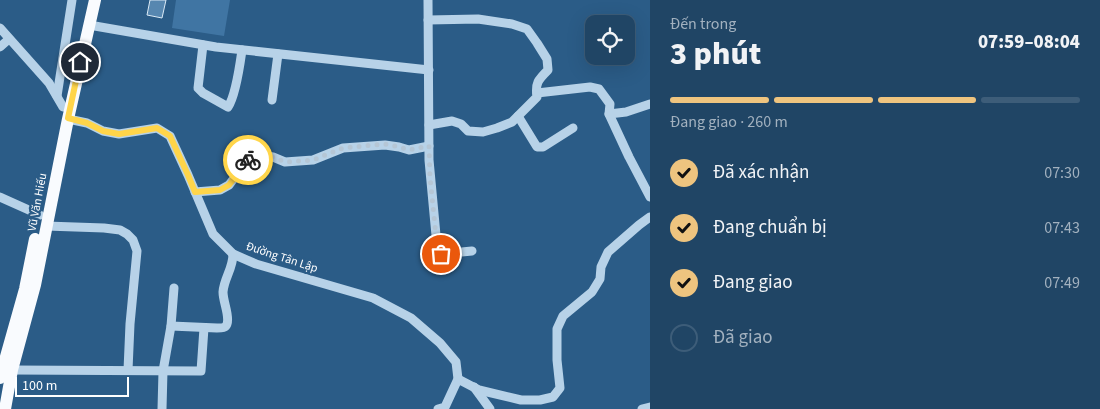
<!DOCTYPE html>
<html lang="vi">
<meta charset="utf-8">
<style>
:root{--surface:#204565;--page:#284c6b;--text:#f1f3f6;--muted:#a2b1bf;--line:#3d5d79;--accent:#eec47f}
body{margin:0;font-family:"Source Sans 3",sans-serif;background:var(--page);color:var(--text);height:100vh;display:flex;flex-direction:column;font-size:19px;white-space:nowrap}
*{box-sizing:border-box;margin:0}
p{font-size:16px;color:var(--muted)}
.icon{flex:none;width:28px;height:28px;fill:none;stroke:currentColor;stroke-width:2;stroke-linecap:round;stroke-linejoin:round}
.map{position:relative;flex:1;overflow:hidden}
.panel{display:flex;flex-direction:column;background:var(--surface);width:450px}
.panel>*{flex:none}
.controls{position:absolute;left:585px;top:15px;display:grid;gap:10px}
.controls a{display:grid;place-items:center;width:50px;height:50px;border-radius:10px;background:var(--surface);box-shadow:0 5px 20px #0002,0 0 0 1px var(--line);font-size:25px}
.scale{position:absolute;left:15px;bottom:12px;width:114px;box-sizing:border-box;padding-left:5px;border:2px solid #fff;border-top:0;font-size:14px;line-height:18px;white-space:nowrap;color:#fff;-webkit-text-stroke:4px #2b5c87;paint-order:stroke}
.pin{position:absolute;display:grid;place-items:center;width:42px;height:42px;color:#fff;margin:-21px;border:2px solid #fff;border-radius:50%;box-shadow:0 1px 5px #0007}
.courier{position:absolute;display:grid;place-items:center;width:50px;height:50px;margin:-25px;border:4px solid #ffd54a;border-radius:50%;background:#fff;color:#222;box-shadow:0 1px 6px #0007}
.summary em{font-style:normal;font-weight:800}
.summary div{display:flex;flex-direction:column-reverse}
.summary{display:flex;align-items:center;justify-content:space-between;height:85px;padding:0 20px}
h1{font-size:32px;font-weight:800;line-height:38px}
.bar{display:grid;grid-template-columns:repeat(4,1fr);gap:8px 5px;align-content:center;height:60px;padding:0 20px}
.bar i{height:6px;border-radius:4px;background:var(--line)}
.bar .active{background:var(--accent)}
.bar p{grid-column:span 4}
ol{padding:0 20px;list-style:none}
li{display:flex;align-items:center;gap:15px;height:55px}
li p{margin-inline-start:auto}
li .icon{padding:5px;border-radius:50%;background:var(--accent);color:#111;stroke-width:4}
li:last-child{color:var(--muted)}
li i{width:28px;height:28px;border:2px solid var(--line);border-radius:50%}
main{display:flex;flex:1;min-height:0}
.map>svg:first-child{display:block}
.green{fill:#4075a3}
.building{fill:#5787b0;stroke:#dbeaf6}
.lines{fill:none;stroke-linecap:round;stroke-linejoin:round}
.minor{stroke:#b7d2e8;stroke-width:9}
.major{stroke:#f9fbfe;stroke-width:12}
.done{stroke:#b5c6d5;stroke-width:5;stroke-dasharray:0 9}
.route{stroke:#ffd54a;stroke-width:6}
.labels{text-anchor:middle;stroke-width:4.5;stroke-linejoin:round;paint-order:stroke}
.street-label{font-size:12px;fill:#fff;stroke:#2b5c87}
</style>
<main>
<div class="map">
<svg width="650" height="409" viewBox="0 0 650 409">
<rect width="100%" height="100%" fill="#2b5c87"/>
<path class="green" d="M176 0H230L224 36 172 28Z"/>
<path class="building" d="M150 0H166L162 18 147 15Z"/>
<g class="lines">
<g class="minor">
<path d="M428 0 429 160 437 246 439 253 441 254 472 251"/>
<path d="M428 20 478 19 512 24 527 29 537 43 547 59 548 70C538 80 535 83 537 97L512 122 497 128 483 132 468 131 461 124 452 121 429 125"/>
<path d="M89 25 216 47 429 70"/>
<path d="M0 28 49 83 63 107"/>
<path d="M203 45 198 88 203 93 228 107C236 95 240 64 242 50"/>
<path d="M0 47 9 39"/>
<path d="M537 93 590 87 599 89 610 104 609 114 626 112 650 104"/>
<path d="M57 96 72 0"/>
<path d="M272 100 278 54"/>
<path d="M609 114 629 157 650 197"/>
<path d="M518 116 537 147H543L573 128"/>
<path d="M68 119 87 123 103 131 119 134 157 128 170 136 188 175 213 234 233 254 256 264 373 298 411 318 440 343 456 362 458 379 445 407 438 409"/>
<path d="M195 192 220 190 229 185 247 161 255 154 273 157 285 162 313 160 343 148 385 145 399 147 409 150 429 146"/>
<path d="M0 197 40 215"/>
<path d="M46 226 104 228 120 230 127 234 133 240 137 251 130 324 128 370"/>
<path d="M171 326 217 328C222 328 226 328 227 324 230 316 223 302 223 292 224 278 233 269 233 254"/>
<path d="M12 370 201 371 204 328"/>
<path d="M458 379 479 390 521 400H540L553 397 560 388 557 360V329L563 316 592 292 600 279 601 267 608 252 639 225 650 217"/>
<path d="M474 387 490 409"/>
<path d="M162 409 163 371 171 326 174 288"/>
<path d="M642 409 650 407"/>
</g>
<g class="major">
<path d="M0 378 25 289 35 239"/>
<path d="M5 409 12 370 35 285 68 119 95 0"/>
</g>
</g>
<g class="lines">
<path class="done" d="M248 160 255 154 273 157 285 162 313 160 343 148 385 144 399 147 409 150 429 146 430 177 437 246 439 253 441 254"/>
<path class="route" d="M80 62 68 118 87 123 103 131 119 134 157 128 170 136 188 175 195 192 220 190 229 185 248 160"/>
</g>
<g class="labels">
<g class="street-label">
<text transform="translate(37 202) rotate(-79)" y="4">Vũ Văn Hiếu</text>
<text transform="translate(282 257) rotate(18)" y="4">Đường Tân Lập</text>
</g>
</g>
</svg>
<div class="controls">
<a><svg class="icon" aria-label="locate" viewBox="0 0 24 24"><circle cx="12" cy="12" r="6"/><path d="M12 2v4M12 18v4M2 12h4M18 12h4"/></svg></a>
</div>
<div class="scale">100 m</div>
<div class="pin" style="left:441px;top:254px;background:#ea580c"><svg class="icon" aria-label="bag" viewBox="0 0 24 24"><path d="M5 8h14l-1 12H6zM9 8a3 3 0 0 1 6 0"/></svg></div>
<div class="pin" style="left:80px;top:62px;background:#1f2937"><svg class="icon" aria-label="home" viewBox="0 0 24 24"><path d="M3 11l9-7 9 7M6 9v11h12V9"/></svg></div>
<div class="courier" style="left:248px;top:160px"><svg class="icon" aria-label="bike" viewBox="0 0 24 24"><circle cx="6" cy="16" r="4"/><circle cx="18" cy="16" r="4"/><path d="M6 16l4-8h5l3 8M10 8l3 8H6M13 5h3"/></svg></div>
</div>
<section class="panel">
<div class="summary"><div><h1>3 phút</h1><p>Đến trong</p></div><em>07:59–08:04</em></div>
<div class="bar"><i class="active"></i><i class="active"></i><i class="active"></i><i></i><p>Đang giao · 260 m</p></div>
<ol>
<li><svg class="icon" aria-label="check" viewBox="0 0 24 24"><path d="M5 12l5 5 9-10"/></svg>Đã xác nhận<p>07:30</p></li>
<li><svg class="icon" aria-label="check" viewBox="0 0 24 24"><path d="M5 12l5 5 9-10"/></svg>Đang chuẩn bị<p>07:43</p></li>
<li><svg class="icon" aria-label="check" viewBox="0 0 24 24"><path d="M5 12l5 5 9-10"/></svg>Đang giao<p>07:49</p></li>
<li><i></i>Đã giao</li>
</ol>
</section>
</main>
